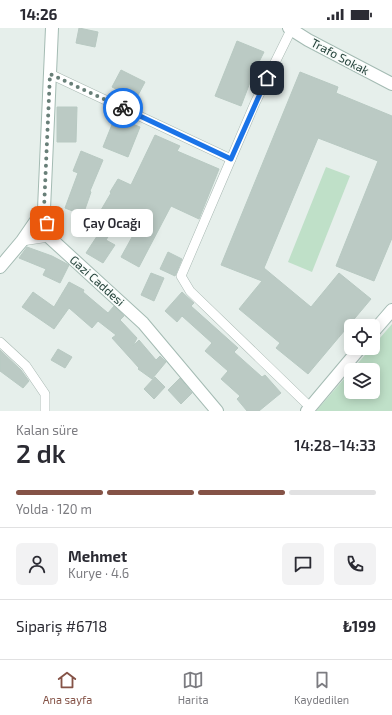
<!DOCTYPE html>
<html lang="tr">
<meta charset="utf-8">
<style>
:root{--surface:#fff;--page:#f2f2f3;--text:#2b2b33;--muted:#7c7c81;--line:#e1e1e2;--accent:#855347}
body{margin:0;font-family:"Exo 2",sans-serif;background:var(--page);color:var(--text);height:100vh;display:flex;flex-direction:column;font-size:15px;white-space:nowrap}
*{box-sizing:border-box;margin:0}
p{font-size:13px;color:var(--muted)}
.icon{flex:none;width:22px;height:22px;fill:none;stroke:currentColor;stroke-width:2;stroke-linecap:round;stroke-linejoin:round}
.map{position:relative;height:383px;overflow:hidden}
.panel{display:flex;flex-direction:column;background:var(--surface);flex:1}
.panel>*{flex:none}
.fabs{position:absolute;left:344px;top:291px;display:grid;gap:8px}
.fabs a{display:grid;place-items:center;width:36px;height:36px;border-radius:6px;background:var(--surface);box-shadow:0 2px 10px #0003;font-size:20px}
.pin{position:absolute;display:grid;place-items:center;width:34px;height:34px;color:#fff;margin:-17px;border-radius:8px;box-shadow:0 2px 6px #0006}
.courier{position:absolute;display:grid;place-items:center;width:40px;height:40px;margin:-20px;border:3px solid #1a73e8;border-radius:50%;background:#fff;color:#222;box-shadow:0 1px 5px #0007}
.bubble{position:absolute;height:28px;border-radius:6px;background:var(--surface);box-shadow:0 2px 10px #0003;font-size:13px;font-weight:600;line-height:28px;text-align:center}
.summary em{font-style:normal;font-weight:600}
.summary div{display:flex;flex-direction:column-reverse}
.summary{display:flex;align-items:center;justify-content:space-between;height:68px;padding:0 16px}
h1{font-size:26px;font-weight:600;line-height:30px}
.bar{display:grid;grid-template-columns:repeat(4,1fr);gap:6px 4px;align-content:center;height:48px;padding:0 16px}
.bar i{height:5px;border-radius:3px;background:var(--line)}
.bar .on{background:var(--accent)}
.bar p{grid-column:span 4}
.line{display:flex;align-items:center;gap:10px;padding:0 16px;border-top:1px solid var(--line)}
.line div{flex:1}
.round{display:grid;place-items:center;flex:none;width:42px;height:42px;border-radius:6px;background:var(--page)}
.status{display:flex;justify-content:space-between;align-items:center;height:28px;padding:0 20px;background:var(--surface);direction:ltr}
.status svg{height:11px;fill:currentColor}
.menu{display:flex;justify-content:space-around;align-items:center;height:56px;border-top:1px solid var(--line);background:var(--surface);font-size:11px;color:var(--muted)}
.menu a{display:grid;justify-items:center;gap:2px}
.menu .on{color:var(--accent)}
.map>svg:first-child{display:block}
.green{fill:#bfe0c8}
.building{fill:#bbcac4;stroke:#b8c9c2}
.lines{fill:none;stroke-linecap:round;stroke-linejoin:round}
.street-casing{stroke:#a8b8b2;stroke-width:10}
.secondary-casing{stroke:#a4bbb3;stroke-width:14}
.street{stroke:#fff;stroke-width:9}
.secondary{stroke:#fff;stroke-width:12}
.done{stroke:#687f78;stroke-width:4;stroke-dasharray:0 7.2}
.route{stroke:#1a73e8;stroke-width:5}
.labels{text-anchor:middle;stroke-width:3;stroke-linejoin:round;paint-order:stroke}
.street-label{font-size:12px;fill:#24423a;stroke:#f7fbf9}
</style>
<div class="status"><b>14:26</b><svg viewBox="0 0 49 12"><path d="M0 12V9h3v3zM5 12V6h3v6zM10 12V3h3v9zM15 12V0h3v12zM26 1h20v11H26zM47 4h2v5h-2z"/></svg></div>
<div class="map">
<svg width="392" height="383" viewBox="0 0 392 383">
<rect width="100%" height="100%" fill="#e6efeb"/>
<g class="green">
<path d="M326 139 350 148 312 244 288 234Z"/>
<path d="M392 296V383H316L351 343V364H373V342H352L371 320H373V318Z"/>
</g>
<g class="building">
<path d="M79 0 98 4 95 19 76 15Z"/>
<path d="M237 13 264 24 254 44 241 78 215 68Z"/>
<path d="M121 42 145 54 136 71 112 59Z"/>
<path d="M300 44 338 59 336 65 392 88V210L374 253 336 238 378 133 318 110 264 240 311 279 339 245 371 271 308 346 276 320 280 315 239 281 262 253 221 237Z"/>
<path d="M57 79H77L76 114H57Z"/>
<path d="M115 89 140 99 128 129 103 119Z"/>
<path d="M155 107 180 118 177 123 219 141 199 191 171 178 139 239 121 229 142 191 125 182 106 212 115 217 103 235 86 225 103 199 94 194 111 165 110 164 118 151 131 157Z"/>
<path d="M81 123 103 132 90 163 91 164 83 187 65 180 78 145 73 143Z"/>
<path d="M27 219 52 228 69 237 60 255 43 247 46 241 19 230Z"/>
<path d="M168 224 182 231 175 248 160 241Z"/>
<path d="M151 245 164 250 154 273 141 267Z"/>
<path d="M69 254 84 262 83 264 108 285 114 278 124 288 120 292 137 310 133 318 139 312 156 332 160 328 166 334 152 351 138 341 139 340 112 310 116 307 98 293 92 300 69 280 54 301 22 279 33 264 54 279Z"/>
<path d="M182 264 194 275 191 278 238 320 234 324 262 349 265 347 281 365 259 383H247L237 371 240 368 221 351 228 343 205 323 212 315 182 288 177 294 165 283Z"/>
<path d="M58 321 72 329 65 340 51 332Z"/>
<path d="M0 322 21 342 29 353 23 360 0 343Z"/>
<path d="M155 349 165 359 154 371 144 361Z"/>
<path d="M180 350 192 365 181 376 168 362Z"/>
</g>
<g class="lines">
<g class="street-casing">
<g id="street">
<path d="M291 2 255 75 181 248 190 263 310 379"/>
<path d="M50 46 231 131"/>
<path d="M22 213 49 209"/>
<path d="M0 314 26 338 45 366V383"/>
</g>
</g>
<g class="secondary-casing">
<g id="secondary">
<path d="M52 0 44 181 49 209 143 295 217 383"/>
<path d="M289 0 308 12 392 56"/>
<path d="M0 239 22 213 44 181"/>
<path d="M373 304 392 282"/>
<path d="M307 383 360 320"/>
</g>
</g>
<use href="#street" class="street"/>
<use href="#secondary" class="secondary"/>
</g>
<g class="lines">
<path class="done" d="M47 195 44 181 50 46 123 80"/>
<path class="route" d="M123 80 231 131 267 50"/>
</g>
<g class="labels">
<g class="street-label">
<text transform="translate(340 29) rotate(28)" y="4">Trafo Sokak</text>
<text transform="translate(97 253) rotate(42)" y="4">Gazi Caddesi</text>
</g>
</g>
</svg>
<div class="fabs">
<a><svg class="icon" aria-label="locate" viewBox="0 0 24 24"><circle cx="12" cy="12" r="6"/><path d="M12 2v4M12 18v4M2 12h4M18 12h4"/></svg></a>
<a><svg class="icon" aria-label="layers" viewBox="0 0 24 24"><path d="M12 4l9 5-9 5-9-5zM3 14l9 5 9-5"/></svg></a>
</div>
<div class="pin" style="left:47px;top:195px;background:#ea580c"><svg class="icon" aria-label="bag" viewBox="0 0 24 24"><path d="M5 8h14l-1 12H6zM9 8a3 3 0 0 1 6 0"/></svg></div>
<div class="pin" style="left:267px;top:50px;background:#1f2937"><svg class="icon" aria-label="home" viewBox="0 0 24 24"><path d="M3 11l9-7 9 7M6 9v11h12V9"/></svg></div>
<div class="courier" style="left:123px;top:80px"><svg class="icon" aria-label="bike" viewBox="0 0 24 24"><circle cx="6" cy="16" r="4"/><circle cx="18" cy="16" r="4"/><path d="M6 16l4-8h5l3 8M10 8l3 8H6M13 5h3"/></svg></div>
<div class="bubble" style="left:71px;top:181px;width:82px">Çay Ocağı</div>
</div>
<section class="panel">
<div class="summary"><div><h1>2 dk</h1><p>Kalan süre</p></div><em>14:28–14:33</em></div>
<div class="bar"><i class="on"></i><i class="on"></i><i class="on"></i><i></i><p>Yolda · 120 m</p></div>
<div class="line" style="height:72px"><a class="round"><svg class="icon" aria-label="person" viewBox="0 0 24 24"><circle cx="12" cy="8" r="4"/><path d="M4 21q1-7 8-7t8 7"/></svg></a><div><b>Mehmet</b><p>Kurye · 4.6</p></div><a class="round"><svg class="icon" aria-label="chat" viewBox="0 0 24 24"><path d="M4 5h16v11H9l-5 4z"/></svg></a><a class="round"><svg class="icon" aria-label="phone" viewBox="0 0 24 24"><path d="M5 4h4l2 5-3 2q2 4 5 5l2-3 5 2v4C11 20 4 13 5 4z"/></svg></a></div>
<div class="line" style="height:52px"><div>Sipariş #6718</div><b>₺199</b></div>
</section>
<nav class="menu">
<a class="on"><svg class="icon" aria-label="home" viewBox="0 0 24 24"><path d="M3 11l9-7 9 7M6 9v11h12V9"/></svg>Ana sayfa</a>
<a><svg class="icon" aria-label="map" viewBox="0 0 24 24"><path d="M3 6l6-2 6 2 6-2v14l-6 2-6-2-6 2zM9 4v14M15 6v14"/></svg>Harita</a>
<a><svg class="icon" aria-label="saved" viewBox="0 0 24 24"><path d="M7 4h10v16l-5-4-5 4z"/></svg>Kaydedilen</a>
</nav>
